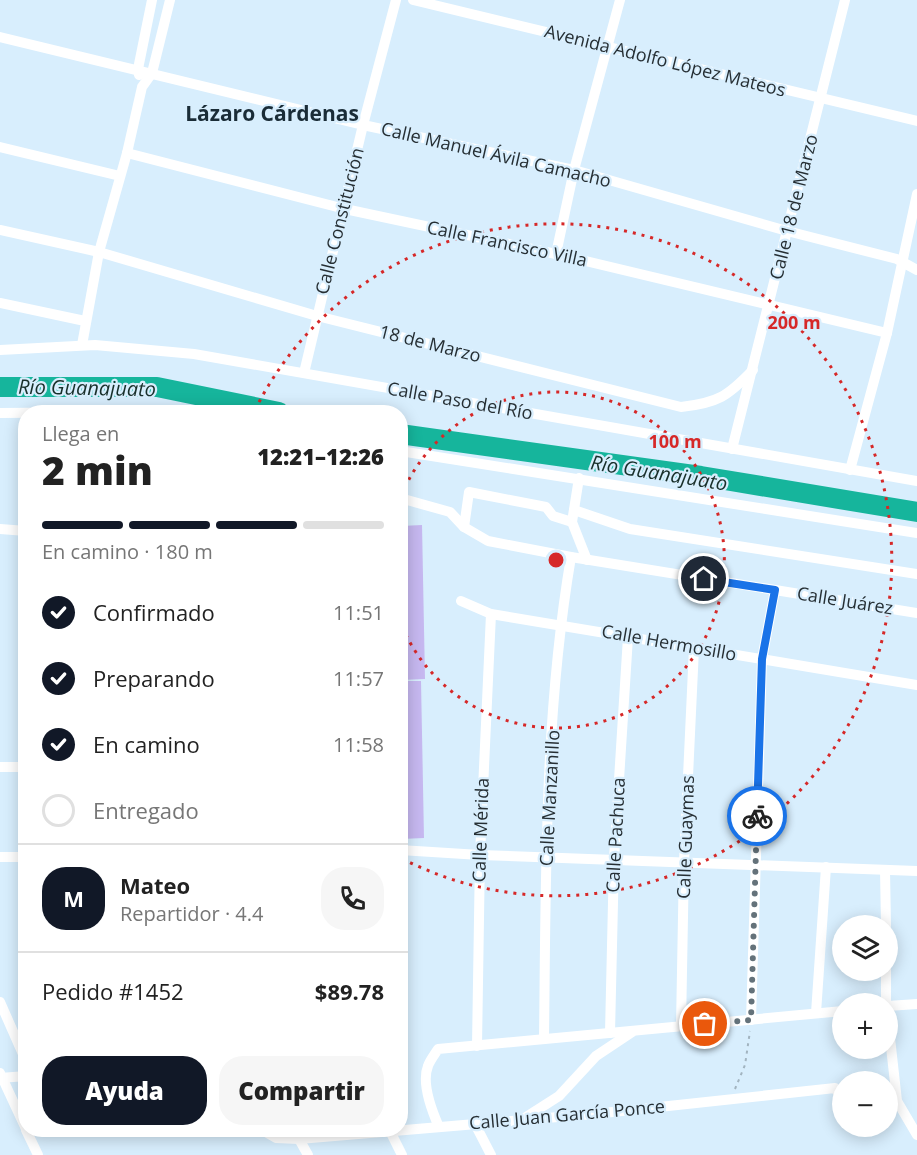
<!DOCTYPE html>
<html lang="es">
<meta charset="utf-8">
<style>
:root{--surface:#fff;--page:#f6f6f6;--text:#222;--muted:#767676;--line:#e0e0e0;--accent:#111827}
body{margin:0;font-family:"Open Sans",sans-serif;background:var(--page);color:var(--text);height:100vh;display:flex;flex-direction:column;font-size:22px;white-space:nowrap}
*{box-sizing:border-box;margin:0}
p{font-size:20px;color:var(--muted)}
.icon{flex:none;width:33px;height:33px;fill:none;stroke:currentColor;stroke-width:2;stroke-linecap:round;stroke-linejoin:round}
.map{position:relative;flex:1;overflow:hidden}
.sheet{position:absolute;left:18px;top:405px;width:390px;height:732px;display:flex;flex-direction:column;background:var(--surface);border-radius:24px;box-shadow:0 3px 15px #0003}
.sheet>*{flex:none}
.fabs{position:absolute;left:832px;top:915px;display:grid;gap:12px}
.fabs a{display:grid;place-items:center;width:66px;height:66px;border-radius:50%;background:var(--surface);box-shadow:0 3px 15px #0003;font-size:30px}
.pin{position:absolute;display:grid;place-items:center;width:51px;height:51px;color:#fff;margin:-26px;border:3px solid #fff;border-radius:50%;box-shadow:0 2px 6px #0007}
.courier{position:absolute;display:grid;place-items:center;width:60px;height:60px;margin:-30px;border:4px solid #1a73e8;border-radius:50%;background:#fff;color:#222;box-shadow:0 2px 8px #0007}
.head em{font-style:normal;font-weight:800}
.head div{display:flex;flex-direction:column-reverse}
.head{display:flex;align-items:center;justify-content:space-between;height:102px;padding:0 24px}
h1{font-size:39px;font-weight:800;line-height:45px}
.bar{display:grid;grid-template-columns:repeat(4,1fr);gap:9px 6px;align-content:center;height:72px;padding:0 24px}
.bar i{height:8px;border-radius:4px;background:var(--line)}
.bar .current{background:var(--accent)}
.bar p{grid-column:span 4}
.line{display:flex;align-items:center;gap:15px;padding:0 24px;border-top:2px solid var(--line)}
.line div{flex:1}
.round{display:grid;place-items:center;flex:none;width:63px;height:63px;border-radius:24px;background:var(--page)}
ol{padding:0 24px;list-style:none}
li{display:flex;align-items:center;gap:18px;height:66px}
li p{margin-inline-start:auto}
li .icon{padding:6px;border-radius:50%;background:var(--accent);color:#fff;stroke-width:4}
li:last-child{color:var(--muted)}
li i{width:33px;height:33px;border:3px solid var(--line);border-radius:50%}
.action{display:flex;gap:12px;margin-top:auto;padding:12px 24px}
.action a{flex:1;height:69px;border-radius:24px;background:var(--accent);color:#fff;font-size:24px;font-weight:800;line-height:69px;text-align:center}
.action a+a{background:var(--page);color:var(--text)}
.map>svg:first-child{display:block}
.green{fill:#c6b8f0}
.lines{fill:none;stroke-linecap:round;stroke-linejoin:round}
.river{stroke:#16b59c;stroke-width:20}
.path{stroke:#a2b4c0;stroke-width:2;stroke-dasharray:3 4.5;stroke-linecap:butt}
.street{stroke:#fff;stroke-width:10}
.done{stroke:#64727a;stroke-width:6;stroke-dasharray:0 10.8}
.route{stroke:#1a73e8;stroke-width:8}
.ring{fill:none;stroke:#d62828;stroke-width:3;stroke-dasharray:3 6}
.labels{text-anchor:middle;stroke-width:4.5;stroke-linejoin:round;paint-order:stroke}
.street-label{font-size:18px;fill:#262f34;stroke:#d8eefd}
.water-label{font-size:20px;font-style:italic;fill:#182f2a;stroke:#d8eefd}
.quarter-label{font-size:21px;font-weight:bold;fill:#1a2c37;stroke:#d8eefd}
.centre{fill:#d62828;stroke:#d8eefd;stroke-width:3}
.ring-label{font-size:18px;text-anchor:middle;font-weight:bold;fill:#d62828;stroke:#d8eefd;stroke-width:4.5;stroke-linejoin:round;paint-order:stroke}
</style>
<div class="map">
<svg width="917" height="1155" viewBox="0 0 917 1155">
<rect width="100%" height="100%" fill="#d8eefd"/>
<g class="green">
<path d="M422 525 425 679 401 680V526Z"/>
<path d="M400 681H421L424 838 401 839Z"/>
</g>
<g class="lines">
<g class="river">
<path d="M0 387H157L279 412"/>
<path d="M400 434 701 476 917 512"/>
</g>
<path class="path" d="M735 1089 745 1065 750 1031"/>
<g class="street">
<path d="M413 0 917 121"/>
<path d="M0 37 363 125 574 170 787 231 897 259 917 270"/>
<path d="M139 75 138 69 152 0"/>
<path d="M0 147 120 176"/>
<path d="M127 153 345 209 556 254 887 333"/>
<path d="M0 230 99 252 317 316 681 407C718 403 728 396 753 370"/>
<path d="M556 254 574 170 620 0"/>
<path d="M0 303 85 321"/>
<path d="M82 345 99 252 127 153 142 87 152 73 170 0"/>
<path d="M0 350 95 345 194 354 917 481"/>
<path d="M304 373 363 125 396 0"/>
<path d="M0 413 115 412"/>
<path d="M732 449 845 0"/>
<path d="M400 451 917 533"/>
<path d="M850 470 887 333 917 194"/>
<path d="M579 478 572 522 587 560"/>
<path d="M400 498 450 512 464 527 488 541 571 557 917 613"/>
<path d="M574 510 630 529 917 574"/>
<path d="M464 527 469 492 546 507 553 516 572 522"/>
<path d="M0 529 26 531"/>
<path d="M461 601 491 614 917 685"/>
<path d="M0 767H26"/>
<path d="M400 850 480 855 917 871"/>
<path d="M0 857H26"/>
<path d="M885 870 886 926"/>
<path d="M886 970V1004"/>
<path d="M0 1002 26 1061"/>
<path d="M888 1006 917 1004"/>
<path d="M816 1013 826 867"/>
<path d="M751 1020 762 659 775 590"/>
<path d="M888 1020 897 1101 917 1135"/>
<path d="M681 1026 684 862 694 648"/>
<path d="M610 1033 614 859 628 637"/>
<path d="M544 1039C546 879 544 716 571 557"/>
<path d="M477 1046 480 855 491 614"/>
<path d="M0 1073 26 1129"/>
<path d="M0 1078 26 1076"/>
<path d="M523 1119 559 1096 596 1056 632 1032"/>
<path d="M475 1124 491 1155"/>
<path d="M439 1127C432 1111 421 1083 428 1066 430 1060 435 1054 438 1049L843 1011"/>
<path d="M26 1130 38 1155"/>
<path d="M262 1130 276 1138 299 1139 594 1114 835 1088 843 1100"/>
<path d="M390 1131 402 1155"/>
<path d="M299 1139 308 1155"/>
</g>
</g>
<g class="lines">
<path class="done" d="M705 1024 751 1020 757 816"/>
<path class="route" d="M704 579 775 590 762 659 757 816"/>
</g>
<g class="ring">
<path d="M401 496A168 168 0 1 1 401 624"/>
<path d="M255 410A336 336 0 1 1 401 858"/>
</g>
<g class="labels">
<g class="street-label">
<text transform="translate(665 61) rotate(14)" y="6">Avenida Adolfo López Mateos</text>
<text transform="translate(496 155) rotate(13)" y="6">Calle Manuel Ávila Camacho</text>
<text transform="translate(794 207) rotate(-76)" y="6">Calle 18 de Marzo</text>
<text transform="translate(340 221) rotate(-76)" y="6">Calle Constitución</text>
<text transform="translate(507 244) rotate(12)" y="6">Calle Francisco Villa</text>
<text transform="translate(430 344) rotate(14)" y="6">18 de Marzo</text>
<text transform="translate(460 401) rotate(10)" y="6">Calle Paso del Río</text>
<text transform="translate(845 601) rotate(9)" y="6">Calle Juárez</text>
<text transform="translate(669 643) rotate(10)" y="6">Calle Hermosillo</text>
<text transform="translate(550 798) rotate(-87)" y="6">Calle Manzanillo</text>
<text transform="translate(481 830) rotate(-88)" y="6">Calle Mérida</text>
<text transform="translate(616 835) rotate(-87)" y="6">Calle Pachuca</text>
<text transform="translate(686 837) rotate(-88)" y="6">Calle Guaymas</text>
<text transform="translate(567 1115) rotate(-5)" y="6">Calle Juan García Ponce</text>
</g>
<g class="water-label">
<text transform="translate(87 388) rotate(1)" y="7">Río Guanajuato</text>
<text transform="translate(659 473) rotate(9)" y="7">Río Guanajuato</text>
</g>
<g class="quarter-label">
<text x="272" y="121">Lázaro Cárdenas</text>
</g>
</g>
<circle cx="556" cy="560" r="9" class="centre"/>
<g class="ring-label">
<text x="794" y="329">200 m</text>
<text x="675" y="448">100 m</text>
</g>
</svg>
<div class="fabs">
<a><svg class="icon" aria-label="layers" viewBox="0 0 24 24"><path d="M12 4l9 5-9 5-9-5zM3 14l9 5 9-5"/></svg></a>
<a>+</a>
<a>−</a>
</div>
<div class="pin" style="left:705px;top:1024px;background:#ea580c"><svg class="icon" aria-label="bag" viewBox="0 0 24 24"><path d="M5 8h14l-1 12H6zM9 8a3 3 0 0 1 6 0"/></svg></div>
<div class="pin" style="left:704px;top:579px;background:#1f2937"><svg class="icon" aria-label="home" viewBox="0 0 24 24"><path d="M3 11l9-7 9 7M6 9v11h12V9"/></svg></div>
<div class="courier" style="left:757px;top:816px"><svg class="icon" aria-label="bike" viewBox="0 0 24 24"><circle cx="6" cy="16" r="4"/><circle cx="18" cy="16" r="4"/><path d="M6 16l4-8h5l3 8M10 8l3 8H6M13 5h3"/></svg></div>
<section class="sheet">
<div class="head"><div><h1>2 min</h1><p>Llega en</p></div><em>12:21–12:26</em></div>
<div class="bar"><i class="current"></i><i class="current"></i><i class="current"></i><i></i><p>En camino · 180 m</p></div>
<ol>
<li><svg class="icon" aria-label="check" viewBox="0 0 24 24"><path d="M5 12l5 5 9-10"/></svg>Confirmado<p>11:51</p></li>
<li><svg class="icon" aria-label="check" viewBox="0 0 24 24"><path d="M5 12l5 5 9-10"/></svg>Preparando<p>11:57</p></li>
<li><svg class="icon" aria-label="check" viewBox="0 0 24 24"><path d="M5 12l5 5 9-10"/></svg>En camino<p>11:58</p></li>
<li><i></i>Entregado</li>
</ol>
<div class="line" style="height:108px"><b class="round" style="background:var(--accent);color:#fff">M</b><div><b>Mateo</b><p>Repartidor · 4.4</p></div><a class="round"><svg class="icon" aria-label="phone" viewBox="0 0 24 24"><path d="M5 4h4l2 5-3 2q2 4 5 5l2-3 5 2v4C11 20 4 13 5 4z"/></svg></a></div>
<div class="line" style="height:78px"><div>Pedido #1452</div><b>$89.78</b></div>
<div class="action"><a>Ayuda</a><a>Compartir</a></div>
</section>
</div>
